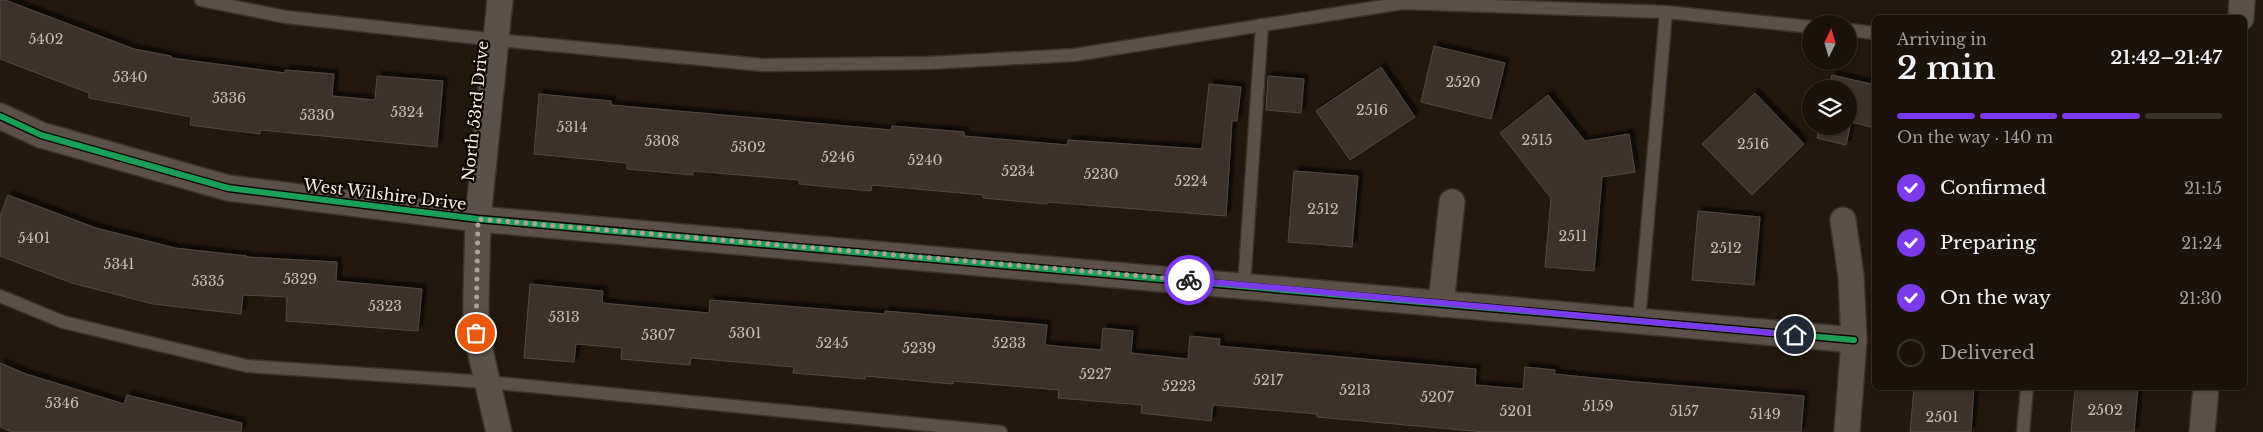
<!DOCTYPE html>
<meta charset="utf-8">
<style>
:root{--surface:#1b120a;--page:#241b13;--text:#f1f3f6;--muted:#a09e9c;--line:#39322b;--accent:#7c3aed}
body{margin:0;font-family:"Libre Baskerville",serif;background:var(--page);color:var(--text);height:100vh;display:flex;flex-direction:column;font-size:19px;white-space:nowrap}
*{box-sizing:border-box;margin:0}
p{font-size:16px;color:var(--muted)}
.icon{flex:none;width:28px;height:28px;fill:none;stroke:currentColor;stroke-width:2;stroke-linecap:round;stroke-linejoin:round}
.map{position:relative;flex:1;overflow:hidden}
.details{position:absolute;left:1872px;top:15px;width:375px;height:375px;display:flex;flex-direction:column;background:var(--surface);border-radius:8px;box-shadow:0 1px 4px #0004,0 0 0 1px var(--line)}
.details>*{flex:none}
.needle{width:32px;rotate:5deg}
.tools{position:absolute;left:1802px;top:15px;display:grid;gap:10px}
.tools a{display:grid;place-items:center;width:55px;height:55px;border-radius:50%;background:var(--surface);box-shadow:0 1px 4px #0004,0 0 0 1px var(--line);font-size:25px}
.pin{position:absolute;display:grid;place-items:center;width:42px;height:42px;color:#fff;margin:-21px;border:2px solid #fff;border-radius:50%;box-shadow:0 1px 5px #0007}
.courier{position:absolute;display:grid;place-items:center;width:50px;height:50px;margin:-25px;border:4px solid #7c3aed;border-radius:50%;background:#fff;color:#222;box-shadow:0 1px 6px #0007}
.head em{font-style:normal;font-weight:600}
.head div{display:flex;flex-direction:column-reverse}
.head{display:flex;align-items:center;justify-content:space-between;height:85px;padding:0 25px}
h1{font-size:32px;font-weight:600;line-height:38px}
.bar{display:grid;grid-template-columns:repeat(4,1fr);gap:8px 5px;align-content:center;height:60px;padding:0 25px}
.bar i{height:6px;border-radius:4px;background:var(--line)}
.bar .selected{background:var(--accent)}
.bar p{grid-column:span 4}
ol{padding:0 25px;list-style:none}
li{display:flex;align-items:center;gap:15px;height:55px}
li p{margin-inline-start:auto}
li .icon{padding:5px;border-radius:50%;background:var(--accent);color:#fff;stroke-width:4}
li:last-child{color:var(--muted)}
li i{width:28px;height:28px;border:2px solid var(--line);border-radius:50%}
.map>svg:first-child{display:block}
.building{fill:#3c312a;stroke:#544841;filter:url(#shadow)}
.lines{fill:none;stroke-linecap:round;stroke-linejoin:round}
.lane-casing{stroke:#3c322b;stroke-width:15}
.street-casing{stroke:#3c322b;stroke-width:28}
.lane{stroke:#5b5149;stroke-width:12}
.street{stroke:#5b5149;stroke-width:25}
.cycleway-casing{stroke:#0e0601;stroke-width:9}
.cycleway{stroke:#1a9f57;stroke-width:6}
.done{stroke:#b0a196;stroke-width:5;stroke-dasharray:0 9}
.route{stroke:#7c3aed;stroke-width:6}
.labels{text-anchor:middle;stroke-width:4.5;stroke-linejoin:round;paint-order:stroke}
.number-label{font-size:14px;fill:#cbbcb2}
.street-label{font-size:16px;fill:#fbebdf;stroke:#0e0601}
</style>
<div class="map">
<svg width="2263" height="432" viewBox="0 0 2263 432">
<defs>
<filter id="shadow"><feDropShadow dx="4.5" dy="-4.5" stdDeviation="1" flood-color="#0009"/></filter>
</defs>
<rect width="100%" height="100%" fill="#24180d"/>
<g class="building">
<path d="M0 0H5L134 49 171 56V58L285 73V70L334 74 332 96 375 100 377 76 443 81 437 147 260 130V134L190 125 191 117 89 98V93L0 59Z"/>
<path d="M1434 46 1505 63 1491 119 1421 102Z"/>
<path d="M1381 67 1415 117 1350 160 1316 111Z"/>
<path d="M1832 75 1875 85V128L1851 122 1846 145 1817 138 1820 126H1849V89H1829Z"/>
<path d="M1268 76 1304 79 1301 113 1266 110Z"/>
<path d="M1209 84 1241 87 1237 121H1232L1226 216 1047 202V204L983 198V195L872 185 871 191 799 184V180L693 171V175L627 169V163L534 154 539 94 611 101V105L891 130 892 126 964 132V136L1067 145 1068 140 1202 149Z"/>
<path d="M1755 93 1804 144 1752 195 1702 144Z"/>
<path d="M1548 95 1585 141 1629 134 1635 172 1602 177 1594 271 1545 267 1551 198 1500 133Z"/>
<path d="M1294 171 1358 176 1352 247 1288 242Z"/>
<path d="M8 195 96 228 175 248 247 256V257L337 262 336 281 422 289 418 331 286 321 287 297 243 295 241 314 153 304 72 283 0 256V216Z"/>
<path d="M1698 211 1760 217 1754 285 1692 280Z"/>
<path d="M530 284 603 291 602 303 709 313 710 300 885 314V311L1047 325 1045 345 1101 350 1103 328 1133 331 1131 353 1188 359 1190 336 1220 339 1219 346 1476 369 1475 385 1523 389 1525 367 1555 370 1554 374 1636 382 1804 396 1801 432H1484L1317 417V414L1213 405 1211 421 1141 413 1142 405 1058 398 1059 390 953 381V384L865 376V379L793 373 794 367 691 358 690 365 621 359 622 348 576 344 574 362 524 358Z"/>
<path d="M0 363 26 374 124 404 127 395 242 423 241 432H12L0 427Z"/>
<path d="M1914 388H1974L1971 432H1910Z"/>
<path d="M2075 388H2138L2134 432H2071Z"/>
</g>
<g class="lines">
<g class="lane-casing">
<g id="lane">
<path d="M201 0 286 17 497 40 763 65 929 63 1074 55 1403 3 1666 12 1811 27"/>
<path d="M1849 30 1875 33"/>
<path d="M1244 285 1262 25"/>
<path d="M0 296 63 322 247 366 487 382 1001 432"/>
<path d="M1639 321 1666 12"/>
<path d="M2023 432 2027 388"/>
</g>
</g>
<g class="street-casing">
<g id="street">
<path d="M2241 18 2242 0"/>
<path d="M0 116 41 135 228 188 478 219 1854 340"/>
<path d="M1843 220 1851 276 1854 340 1847 432"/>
<path d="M1441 304 1452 202"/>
<path d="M499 432 476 333V299L478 219 500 0"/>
<path d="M2202 432 2206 388"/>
</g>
</g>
<use href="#lane" class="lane"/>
<use href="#street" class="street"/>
<g class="cycleway-casing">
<path id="cycleway" d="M0 116 41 135 228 188 478 219 1854 340"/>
</g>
<use href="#cycleway" class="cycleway"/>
</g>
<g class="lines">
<path class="done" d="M476 333 478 219 1189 280"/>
<path class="route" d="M1189 280 1795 335"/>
</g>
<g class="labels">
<g class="number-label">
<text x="46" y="44">5402</text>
<text x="130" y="82">5340</text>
<text x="1463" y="87">2520</text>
<text x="229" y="103">5336</text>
<text x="1372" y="115">2516</text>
<text x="407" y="117">5324</text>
<text x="317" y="120">5330</text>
<text x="572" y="132">5314</text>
<text x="1537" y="145">2515</text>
<text x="662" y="146">5308</text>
<text x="1753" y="149">2516</text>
<text x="748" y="152">5302</text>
<text x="838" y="162">5246</text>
<text x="925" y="165">5240</text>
<text x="1018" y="176">5234</text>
<text x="1101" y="179">5230</text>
<text x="1191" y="186">5224</text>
<text x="1323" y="214">2512</text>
<text x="1573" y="241">2511</text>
<text x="34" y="243">5401</text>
<text x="1726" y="253">2512</text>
<text x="119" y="269">5341</text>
<text x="300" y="284">5329</text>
<text x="208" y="286">5335</text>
<text x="385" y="311">5323</text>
<text x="564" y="322">5313</text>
<text x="745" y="338">5301</text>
<text x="658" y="340">5307</text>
<text x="832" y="348">5245</text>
<text x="1009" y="348">5233</text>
<text x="919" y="353">5239</text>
<text x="1095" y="379">5227</text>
<text x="1268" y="385">5217</text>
<text x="1179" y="391">5223</text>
<text x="1355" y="395">5213</text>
<text x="1437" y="402">5207</text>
<text x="62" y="408">5346</text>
<text x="1598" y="411">5159</text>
<text x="2105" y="415">2502</text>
<text x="1516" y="416">5201</text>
<text x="1684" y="416">5157</text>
<text x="1765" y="419">5149</text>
<text x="1942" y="422">2501</text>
</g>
<g class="street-label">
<text transform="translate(475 111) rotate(-84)" y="6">North 53rd Drive</text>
<text transform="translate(385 194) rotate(7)" y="6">West Wilshire Drive</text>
</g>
</g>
</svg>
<div class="tools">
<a><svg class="needle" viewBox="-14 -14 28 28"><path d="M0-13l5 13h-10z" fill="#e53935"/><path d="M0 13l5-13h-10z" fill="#a09e9c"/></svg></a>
<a><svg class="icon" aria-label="layers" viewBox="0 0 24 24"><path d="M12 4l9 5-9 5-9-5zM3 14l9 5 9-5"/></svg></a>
</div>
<div class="pin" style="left:476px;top:333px;background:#ea580c"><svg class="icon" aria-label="bag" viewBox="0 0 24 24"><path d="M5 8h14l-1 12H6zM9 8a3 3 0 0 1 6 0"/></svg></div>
<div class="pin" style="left:1795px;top:335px;background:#1f2937"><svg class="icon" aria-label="home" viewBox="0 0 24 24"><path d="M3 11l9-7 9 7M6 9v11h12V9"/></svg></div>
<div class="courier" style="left:1189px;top:280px"><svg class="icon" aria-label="bike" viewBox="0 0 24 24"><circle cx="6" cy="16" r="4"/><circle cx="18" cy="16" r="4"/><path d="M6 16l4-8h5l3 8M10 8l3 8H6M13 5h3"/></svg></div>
<section class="details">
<div class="head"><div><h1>2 min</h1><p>Arriving in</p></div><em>21:42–21:47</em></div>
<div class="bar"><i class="selected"></i><i class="selected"></i><i class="selected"></i><i></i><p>On the way · 140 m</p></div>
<ol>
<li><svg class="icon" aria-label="check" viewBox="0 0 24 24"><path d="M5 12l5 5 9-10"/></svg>Confirmed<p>21:15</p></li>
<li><svg class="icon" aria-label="check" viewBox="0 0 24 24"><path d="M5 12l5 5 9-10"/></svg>Preparing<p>21:24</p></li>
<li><svg class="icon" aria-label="check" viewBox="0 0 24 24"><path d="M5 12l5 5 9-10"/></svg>On the way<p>21:30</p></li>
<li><i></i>Delivered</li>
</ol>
</section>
</div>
